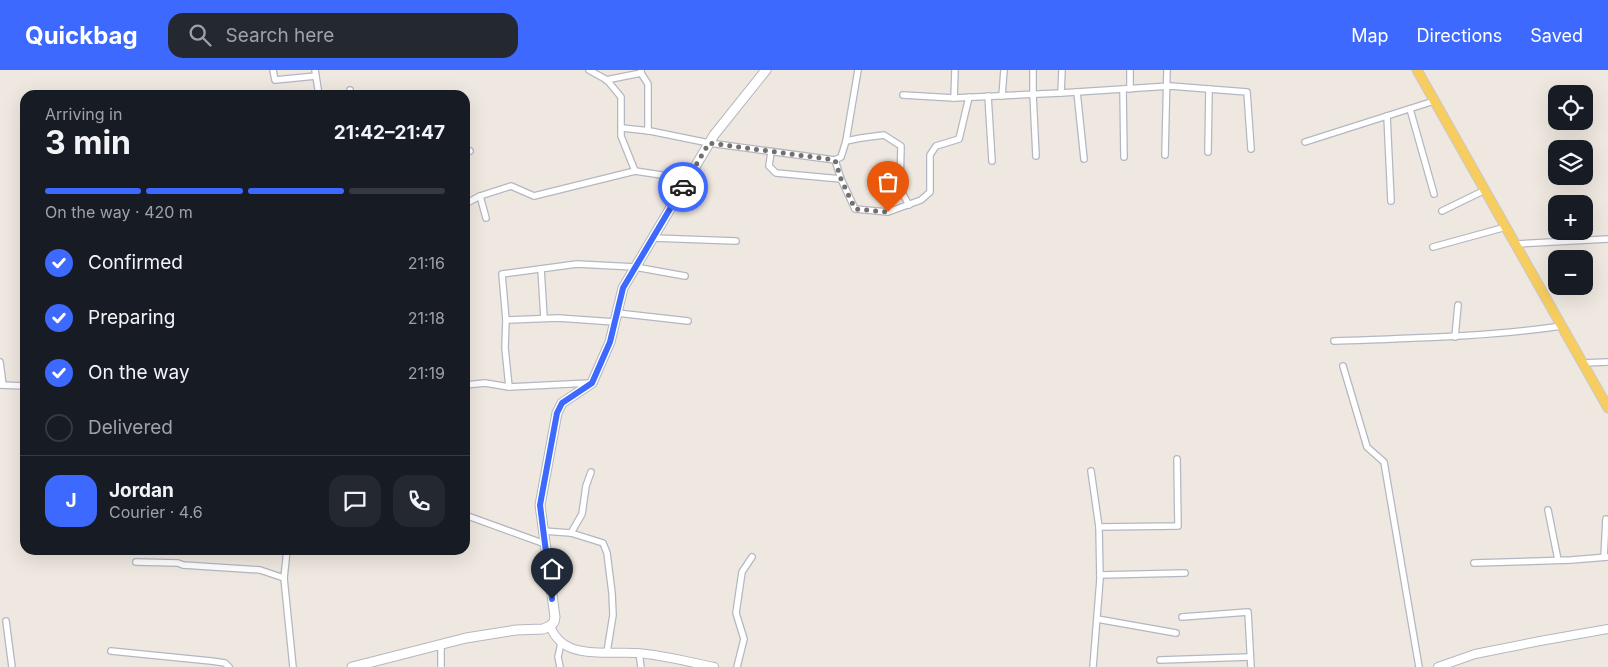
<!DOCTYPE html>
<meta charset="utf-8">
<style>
:root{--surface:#171b24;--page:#242831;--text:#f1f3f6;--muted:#9ea1a6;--line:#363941;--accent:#3d69ff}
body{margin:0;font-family:Inter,sans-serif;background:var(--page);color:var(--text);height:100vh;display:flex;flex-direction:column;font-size:19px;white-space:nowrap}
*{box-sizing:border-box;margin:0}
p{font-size:16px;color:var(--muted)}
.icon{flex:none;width:28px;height:28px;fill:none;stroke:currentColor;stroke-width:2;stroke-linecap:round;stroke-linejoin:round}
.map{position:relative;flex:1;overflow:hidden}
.details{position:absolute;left:20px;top:20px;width:450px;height:465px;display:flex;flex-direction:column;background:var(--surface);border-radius:15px;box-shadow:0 5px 20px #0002}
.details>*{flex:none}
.tools{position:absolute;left:1548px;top:15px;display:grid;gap:10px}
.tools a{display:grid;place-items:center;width:45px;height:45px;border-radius:10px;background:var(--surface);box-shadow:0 5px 20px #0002;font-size:25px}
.pin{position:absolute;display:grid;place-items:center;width:42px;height:42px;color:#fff;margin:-51px -21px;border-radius:50% 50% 50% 0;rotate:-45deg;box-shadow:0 0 5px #0007}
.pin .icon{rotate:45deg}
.courier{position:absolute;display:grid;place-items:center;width:50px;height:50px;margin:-25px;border:4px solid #3d69ff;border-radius:50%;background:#fff;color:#222;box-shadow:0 1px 6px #0007}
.headline em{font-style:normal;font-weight:700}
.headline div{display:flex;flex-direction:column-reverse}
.headline{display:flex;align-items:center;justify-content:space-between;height:85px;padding:0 25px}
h1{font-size:32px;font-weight:700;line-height:38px}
.bar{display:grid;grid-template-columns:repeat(4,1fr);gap:8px 5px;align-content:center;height:60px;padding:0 25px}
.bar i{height:6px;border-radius:4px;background:var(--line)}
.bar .current{background:var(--accent)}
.bar p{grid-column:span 4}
.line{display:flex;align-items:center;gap:12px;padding:0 25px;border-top:1px solid var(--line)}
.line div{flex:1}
.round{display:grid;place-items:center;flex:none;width:52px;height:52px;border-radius:15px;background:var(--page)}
ol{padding:0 25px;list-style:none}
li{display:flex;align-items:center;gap:15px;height:55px}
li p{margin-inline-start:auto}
li .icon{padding:5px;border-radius:50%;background:var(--accent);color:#fff;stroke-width:4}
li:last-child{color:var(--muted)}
li i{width:28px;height:28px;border:2px solid var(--line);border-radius:50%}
header{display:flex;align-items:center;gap:30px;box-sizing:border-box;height:70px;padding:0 25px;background:var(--accent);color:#fff}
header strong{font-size:24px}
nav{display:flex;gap:28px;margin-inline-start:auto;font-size:18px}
.search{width:350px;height:45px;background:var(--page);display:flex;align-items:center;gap:12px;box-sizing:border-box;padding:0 18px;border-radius:15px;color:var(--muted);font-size:19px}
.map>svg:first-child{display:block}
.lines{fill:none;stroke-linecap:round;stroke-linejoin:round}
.minor-casing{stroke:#b4b7c1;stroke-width:8}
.tertiary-casing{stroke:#b4b7c1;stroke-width:10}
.secondary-casing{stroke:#b4b7c1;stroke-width:11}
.primary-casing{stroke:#c9c9c9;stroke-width:11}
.minor{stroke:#fff;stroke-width:5.5}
.tertiary{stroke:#fff;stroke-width:8}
.secondary{stroke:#fff;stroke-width:9}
.primary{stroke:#f6cd5e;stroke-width:9}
.done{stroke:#726f6c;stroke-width:5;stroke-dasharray:0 9}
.route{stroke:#3d69ff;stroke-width:6}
</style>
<header>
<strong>Quickbag</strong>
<div class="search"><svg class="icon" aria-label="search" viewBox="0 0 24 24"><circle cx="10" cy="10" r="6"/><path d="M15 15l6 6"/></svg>Search here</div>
<nav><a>Map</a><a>Directions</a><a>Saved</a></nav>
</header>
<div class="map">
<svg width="1608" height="597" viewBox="0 0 1608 597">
<rect width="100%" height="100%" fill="#efe8e0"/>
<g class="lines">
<g class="minor-casing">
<g id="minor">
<path d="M273 0 275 10 316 6"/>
<path d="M315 0 319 25"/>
<path d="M589 0 607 10 621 27V66L635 101"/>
<path d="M641 0V3L648 14V61"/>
<path d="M1033 0V24L1036 86"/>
<path d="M1062 0 1061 23 1170 16 1247 22 1251 79"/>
<path d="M606 10 641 3"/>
<path d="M1123 19 1124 87"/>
<path d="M1130 19V0"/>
<path d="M1077 22 1084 89"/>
<path d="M349 25 350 20"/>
<path d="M903 25 954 28 1061 23"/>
<path d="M988 26 992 91"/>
<path d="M1002 26 1004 0"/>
<path d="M954 28 955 0"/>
<path d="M1410 39 1434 124"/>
<path d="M1387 46 1391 131"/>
<path d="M622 58 650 61 709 73 835 90 841 87 846 71 858 0"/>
<path d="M846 71 861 68 884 65 901 76 900 119 909 135"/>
<path d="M1305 72 1434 31"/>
<path d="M465 82 470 81"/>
<path d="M771 82 769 96 776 103 841 109"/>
<path d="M1208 82 1209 19"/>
<path d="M1165 85 1167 0"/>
<path d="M835 90 841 109 855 139 888 142 921 130 930 122V85L936 76 959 69 969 27"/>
<path d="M480 126 486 148"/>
<path d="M465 134 480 126 511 116 534 126 635 101 688 109"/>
<path d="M1442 141 1485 120"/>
<path d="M653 168 736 171"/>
<path d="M1516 174 1608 169"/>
<path d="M1433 177 1506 157"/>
<path d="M541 199 544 248"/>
<path d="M617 243 688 251"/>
<path d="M506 250 558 248 615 252"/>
<path d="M1455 267 1458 235"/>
<path d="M1334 271C1411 268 1486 267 1562 256"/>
<path d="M0 292 3 315"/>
<path d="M1582 293 1608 292"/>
<path d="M1343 296 1367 377 1384 392 1419 597"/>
<path d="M0 315 25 316"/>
<path d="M465 315 485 313 509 317 590 313"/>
<path d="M509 317 505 278 506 250 502 204 577 194 635 197 685 206"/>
<path d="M1091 401 1099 457 1100 509 1093 597"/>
<path d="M1548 440 1558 490"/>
<path d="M465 445 545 474"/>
<path d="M1099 457 1178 456 1177 389"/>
<path d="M543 461 571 463 603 473 607 483 612 523 613 545 607 582"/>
<path d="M571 463 582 444 586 416 591 402"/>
<path d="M287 480 284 508 293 597"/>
<path d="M1604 487 1606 449"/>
<path d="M136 492 178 493 183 495 260 500 284 508"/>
<path d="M1474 493 1571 490 1608 487"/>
<path d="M1100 505 1185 503"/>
<path d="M1182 547 1248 542 1251 597"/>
<path d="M1097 549 1176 563"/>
<path d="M6 551 12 597"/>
<path d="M441 575V597"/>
<path d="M111 581 211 591 225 593 229 597"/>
<path d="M639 583 641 597"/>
<path d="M1160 590 1250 587"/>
<path d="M560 597 558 587 561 573"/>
<path d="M737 597 744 569 736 543 742 502 752 487"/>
</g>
</g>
<g class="tertiary-casing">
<g id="tertiary">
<path d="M550 556C554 566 561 574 571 578 590 585 617 582 637 583 663 585 689 592 714 597"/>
<path d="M1438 597 1475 584 1540 571 1608 559"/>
</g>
</g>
<g class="secondary-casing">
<path id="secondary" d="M352 597 466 568 516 560 543 559 550 556 554 552 555 547 540 435 557 343 562 333 592 313 610 272 623 218 714 65 766 0"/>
</g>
<g class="primary-casing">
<path id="primary" d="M1417 0 1608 338"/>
</g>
<use href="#minor" class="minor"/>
<use href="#tertiary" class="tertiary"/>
<use href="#secondary" class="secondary"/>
<use href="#primary" class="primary"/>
</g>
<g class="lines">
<path class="done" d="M683 117 709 73 835 90 841 109 855 139 888 142"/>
<path class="route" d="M552 529 540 435 557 343 562 333 592 313 610 272 623 218 683 117"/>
</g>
</svg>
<div class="tools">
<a><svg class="icon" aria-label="locate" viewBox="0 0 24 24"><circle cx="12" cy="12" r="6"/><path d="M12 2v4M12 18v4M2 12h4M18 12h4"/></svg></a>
<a><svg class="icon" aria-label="layers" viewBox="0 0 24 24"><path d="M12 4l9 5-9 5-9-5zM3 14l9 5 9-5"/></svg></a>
<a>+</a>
<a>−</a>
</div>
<div class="pin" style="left:888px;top:142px;background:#ea580c"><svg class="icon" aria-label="bag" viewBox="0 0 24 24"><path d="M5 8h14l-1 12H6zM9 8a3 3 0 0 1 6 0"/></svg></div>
<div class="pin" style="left:552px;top:529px;background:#1f2937"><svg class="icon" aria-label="home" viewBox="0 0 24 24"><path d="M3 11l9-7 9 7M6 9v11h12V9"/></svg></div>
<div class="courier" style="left:683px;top:117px"><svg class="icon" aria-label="car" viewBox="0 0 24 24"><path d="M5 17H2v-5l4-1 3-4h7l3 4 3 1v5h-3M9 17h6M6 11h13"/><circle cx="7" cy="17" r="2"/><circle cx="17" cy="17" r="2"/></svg></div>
<section class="details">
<div class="headline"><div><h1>3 min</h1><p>Arriving in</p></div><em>21:42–21:47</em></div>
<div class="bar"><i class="current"></i><i class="current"></i><i class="current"></i><i></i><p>On the way · 420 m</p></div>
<ol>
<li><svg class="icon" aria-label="check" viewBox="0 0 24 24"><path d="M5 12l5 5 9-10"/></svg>Confirmed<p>21:16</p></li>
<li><svg class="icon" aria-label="check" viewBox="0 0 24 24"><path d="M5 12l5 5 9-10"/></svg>Preparing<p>21:18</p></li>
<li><svg class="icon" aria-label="check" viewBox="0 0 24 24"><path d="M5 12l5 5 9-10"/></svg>On the way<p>21:19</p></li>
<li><i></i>Delivered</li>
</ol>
<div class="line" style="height:90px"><b class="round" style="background:var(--accent);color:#fff">J</b><div><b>Jordan</b><p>Courier · 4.6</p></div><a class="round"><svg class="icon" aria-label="chat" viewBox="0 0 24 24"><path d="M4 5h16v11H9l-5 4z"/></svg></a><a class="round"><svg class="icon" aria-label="phone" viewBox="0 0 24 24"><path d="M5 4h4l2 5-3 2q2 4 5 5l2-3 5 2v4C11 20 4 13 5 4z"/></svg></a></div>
</section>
</div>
